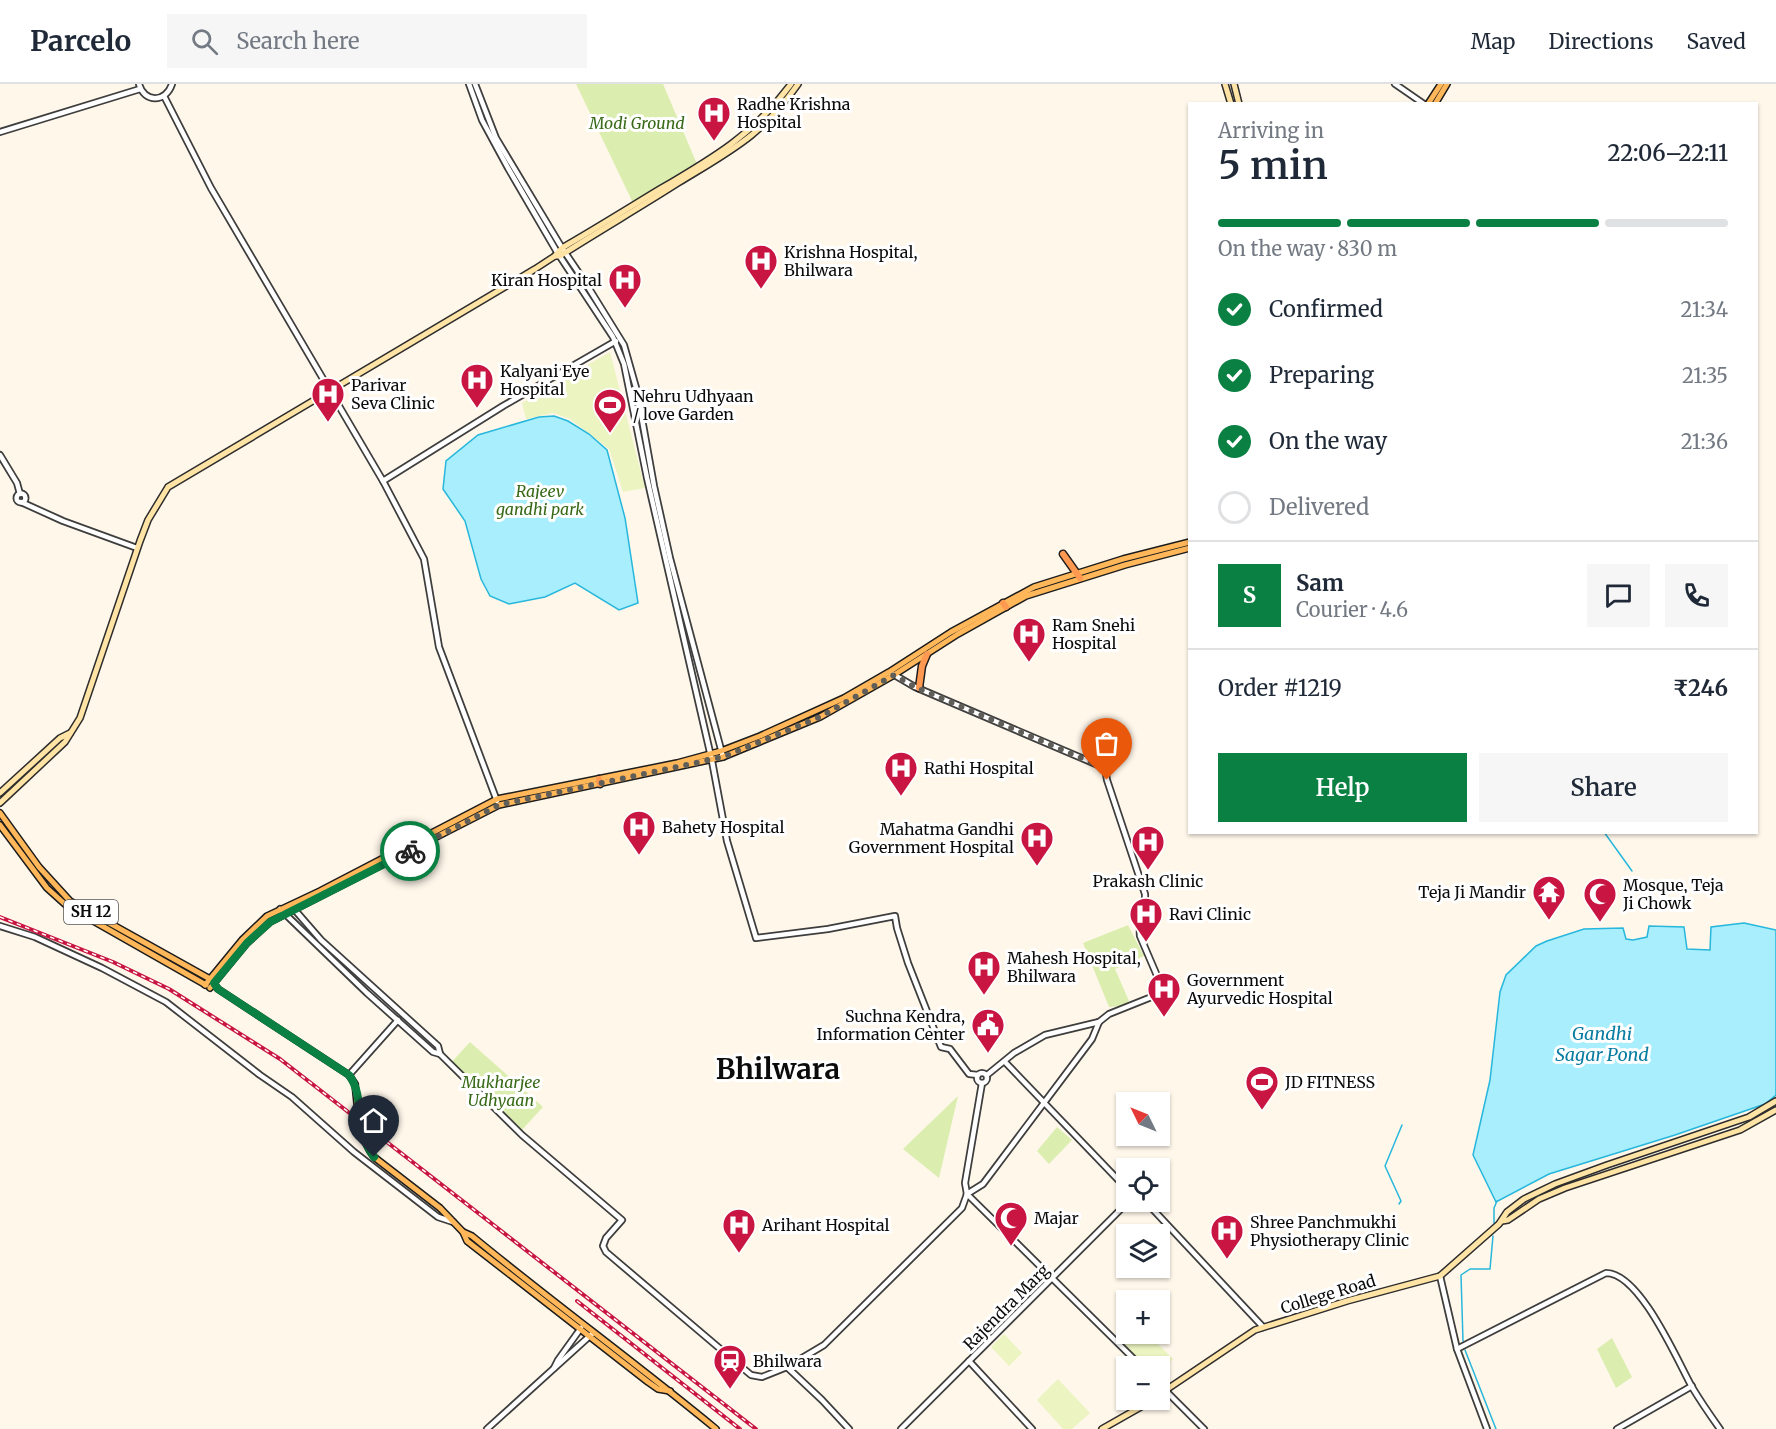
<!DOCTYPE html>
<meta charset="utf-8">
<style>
:root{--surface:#fff;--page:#f6f6f7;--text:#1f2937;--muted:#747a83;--line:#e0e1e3;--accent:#0b8043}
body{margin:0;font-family:Merriweather,serif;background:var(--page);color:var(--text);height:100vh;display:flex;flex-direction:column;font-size:22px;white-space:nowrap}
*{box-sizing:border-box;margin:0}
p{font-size:20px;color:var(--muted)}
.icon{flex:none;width:33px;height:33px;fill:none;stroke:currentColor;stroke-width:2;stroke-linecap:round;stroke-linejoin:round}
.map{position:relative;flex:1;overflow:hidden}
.details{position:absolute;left:1188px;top:18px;width:570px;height:732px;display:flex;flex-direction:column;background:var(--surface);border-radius:0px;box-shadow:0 2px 4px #0004}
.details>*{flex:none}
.needle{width:39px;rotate:313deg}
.controls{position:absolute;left:1116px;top:1008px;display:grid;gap:12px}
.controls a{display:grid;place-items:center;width:54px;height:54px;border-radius:0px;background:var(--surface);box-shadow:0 2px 4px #0004;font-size:30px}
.pin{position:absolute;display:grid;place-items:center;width:51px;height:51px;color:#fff;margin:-62px -26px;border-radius:50% 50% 50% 0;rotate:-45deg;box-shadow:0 0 6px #0007}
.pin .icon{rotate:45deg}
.courier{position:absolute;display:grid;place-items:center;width:60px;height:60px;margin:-30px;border:4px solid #0b8043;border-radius:50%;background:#fff;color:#222;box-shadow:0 2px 8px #0007}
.headline em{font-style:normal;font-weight:600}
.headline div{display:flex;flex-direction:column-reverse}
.headline{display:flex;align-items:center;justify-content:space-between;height:102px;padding:0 30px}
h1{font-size:39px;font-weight:600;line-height:45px}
.bar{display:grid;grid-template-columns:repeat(4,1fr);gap:9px 6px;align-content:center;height:72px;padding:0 30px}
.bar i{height:8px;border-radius:4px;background:var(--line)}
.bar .on{background:var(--accent)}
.bar p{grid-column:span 4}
.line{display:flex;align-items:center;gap:15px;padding:0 30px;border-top:2px solid var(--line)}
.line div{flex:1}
.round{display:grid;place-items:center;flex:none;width:63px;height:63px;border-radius:0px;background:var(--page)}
ol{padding:0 30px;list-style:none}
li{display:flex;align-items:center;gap:18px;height:66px}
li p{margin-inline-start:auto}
li .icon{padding:6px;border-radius:50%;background:var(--accent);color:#fff;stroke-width:4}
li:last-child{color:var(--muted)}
li i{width:33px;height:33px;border:3px solid var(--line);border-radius:50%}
.primary-button{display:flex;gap:12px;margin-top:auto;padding:12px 30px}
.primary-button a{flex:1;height:69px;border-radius:0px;background:var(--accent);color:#fff;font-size:24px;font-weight:600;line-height:69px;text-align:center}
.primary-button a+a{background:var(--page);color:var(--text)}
header{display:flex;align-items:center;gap:36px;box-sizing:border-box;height:84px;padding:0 30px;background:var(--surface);border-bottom:2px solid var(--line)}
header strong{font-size:28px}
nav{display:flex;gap:33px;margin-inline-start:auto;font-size:21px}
.search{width:420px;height:54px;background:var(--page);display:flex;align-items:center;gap:15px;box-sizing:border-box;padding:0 21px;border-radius:0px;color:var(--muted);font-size:22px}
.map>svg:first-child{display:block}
.green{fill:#dceeaf}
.pitch{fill:#ecf4c2}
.water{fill:#a8eefd;stroke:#27b7dc;stroke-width:1.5}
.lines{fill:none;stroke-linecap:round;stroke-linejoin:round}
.stream{stroke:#27b7dc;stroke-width:1.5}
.tertiary-casing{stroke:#3e3e3e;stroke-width:8}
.secondary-casing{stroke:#2d2d2d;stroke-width:8}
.primary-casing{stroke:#1c1c1c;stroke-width:8}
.trunk-casing{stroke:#1c1c1c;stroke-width:9}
.tertiary{stroke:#fff;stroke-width:4.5}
.secondary{stroke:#ffe4a5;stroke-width:5}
.primary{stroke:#ffb75a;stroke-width:5}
.trunk{stroke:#ff9851;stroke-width:6}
.rail-casing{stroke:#c91541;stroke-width:4}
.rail{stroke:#fff;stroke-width:1.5;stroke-dasharray:4.5;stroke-linecap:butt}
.primary-bridge-casing{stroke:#1c1c1c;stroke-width:8;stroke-linecap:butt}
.primary-bridge{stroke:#ffb75a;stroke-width:5}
.done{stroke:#605e59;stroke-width:6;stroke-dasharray:0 10.8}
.route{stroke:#0b8043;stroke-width:8}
.labels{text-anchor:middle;stroke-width:6;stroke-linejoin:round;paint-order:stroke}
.shield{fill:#fff;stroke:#545454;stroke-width:1.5}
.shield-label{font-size:15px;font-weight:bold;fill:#0b0b0b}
.poi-label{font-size:16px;fill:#0b0b0b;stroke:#fff;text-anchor:start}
.park-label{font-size:16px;font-style:italic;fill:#376916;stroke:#fff}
.street-label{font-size:16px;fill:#0b0b0b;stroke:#fff}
.water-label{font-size:18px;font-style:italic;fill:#087ca1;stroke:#fff}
.town-label{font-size:28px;font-weight:bold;fill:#0b0b0b;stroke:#fff}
</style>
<header>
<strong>Parcelo</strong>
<div class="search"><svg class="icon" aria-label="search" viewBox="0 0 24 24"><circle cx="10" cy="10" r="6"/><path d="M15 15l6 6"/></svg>Search here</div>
<nav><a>Map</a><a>Directions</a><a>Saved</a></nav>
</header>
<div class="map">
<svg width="1776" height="1345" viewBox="0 0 1776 1345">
<rect width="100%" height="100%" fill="#fff7ea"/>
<g class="green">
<path d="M576 0H663L697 80 634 121Z"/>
<path d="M1128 841 1144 872 1115 885 1129 917 1122 922 1109 923 1083 859Z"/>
<path d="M470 958 543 1023 521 1047 448 982Z"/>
<path d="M958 1012 939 1094 903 1065Z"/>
<path d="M1057 1043 1072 1056 1049 1080 1037 1067Z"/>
<path d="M1612 1254 1632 1293 1616 1304 1597 1265Z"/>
</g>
<g class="pitch">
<path d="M610 268 645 404 623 408 609 365 570 335 553 329 526 335 522 319Z"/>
<path d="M1126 1249 1148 1250 1173 1275 1160 1289V1282H1146L1119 1255Z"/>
<path d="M1004 1250 1022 1269 1009 1282 991 1263Z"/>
<path d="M1058 1295 1090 1329 1072 1345H1063L1037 1316Z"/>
</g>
<g class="water">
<path d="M554 332 568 337 589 350 607 366 625 434 638 519 619 526 575 499 545 513 509 520 490 512 481 495 465 437 443 405 446 377 478 351 539 333Z"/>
<path d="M1744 839 1776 846V1011L1765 1020 1675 1051 1549 1090 1496 1118 1473 1071 1490 996 1500 908 1506 891 1536 862 1547 857 1584 845 1623 844 1626 855 1633 856 1647 853 1649 842 1684 843 1687 865 1710 866 1711 843Z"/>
</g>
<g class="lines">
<g class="stream">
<path d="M1604 748 1632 787"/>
<path d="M1399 1120 1401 1117 1385 1082 1402 1041"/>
<path d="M1494 1139V1124L1497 1117"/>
<path d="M1463 1257 1461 1191 1470 1185H1490L1493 1152"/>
<path d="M1465 1266 1496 1345"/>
</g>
<g class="tertiary-casing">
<g id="tertiary">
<path d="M139 0C144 19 166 19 172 0"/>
<path d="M469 0 482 36 508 84 557 168 613 253 624 280 647 394 712 677 727 757 756 854 828 845 895 832 897 844 908 879 941 963 950 965 969 990 978 991"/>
<path d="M475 0 496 54 562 164 585 198 624 261 637 307 654 402 670 474 723 673"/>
<path d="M1395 0 1424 20"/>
<path d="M164 12 211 104 383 397 503 322 616 257"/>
<path d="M0 48 140 5"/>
<path d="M0 371 17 399 20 410"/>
<path d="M383 397 424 475 439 563 497 717"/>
<circle cx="21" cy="414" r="4.5"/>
<path d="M21 418 63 437 137 464"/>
<path d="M891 589 915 603 1105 684 1107 696 1145 810C1146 824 1138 838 1140 852L1164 908 1109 930 1099 938 1045 951 1014 969 987 991"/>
<path d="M280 825 367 909 433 968 440 970"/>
<path d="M294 825 321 856 438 962 440 970 522 1051 622 1136 606 1154 603 1162 606 1168 751 1291 762 1293 787 1283 824 1261 962 1124 967 1110 965 1099 982 999"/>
<path d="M0 842 35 853 102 884 166 918 260 991 292 1013 354 1068 438 1133 453 1138"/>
<path d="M1005 978 1126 1104"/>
<circle cx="982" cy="994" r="5"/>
<path d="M349 991 398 936"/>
<path d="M967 1110 1141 1282"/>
<path d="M967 1110 983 1100 1092 955 1099 938"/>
<path d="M1146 1118 1263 1243"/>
<path d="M1440 1192 1457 1265 1487 1345"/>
<path d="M1457 1265 1606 1189C1640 1189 1677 1276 1692 1303 1701 1318 1710 1331 1720 1345"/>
<path d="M969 1277 1032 1345"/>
<path d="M787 1283 822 1316 849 1345"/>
<path d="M554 1284 558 1276 581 1244"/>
<path d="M1160 1301 1204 1345"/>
<path d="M487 1345 593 1249"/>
<path d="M901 1345 1128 1118"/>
<path d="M1617 1345 1692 1302"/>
</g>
</g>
<g class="secondary-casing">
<g id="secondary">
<path d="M1225 0 1231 20"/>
<path d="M1234 0 1239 20"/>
<path d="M555 172H560C599 147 639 124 678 99 730 67 762 52 798 0"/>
<path d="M0 709 60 654 70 649"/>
<path d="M0 719 65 658 80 634 140 457 148 436 168 403 535 185 555 172 562 164C595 145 627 125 660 105 713 74 754 50 791 0"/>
<path d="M1502 1137 1508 1136 1539 1115 1565 1104 1740 1046 1776 1026"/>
<path d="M1160 1310 1255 1246 1347 1217 1440 1192 1499 1140 1507 1128 1524 1115 1555 1100 1607 1081 1749 1033 1776 1017"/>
<path d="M1102 1345 1153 1316"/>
</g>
</g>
<g class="primary-casing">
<g id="primary">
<path d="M1428 20 1441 0"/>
<path d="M1435 20 1447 0"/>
<path d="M0 729 39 783 70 817 210 895 218 905 349 991 355 1000"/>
<path d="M0 741 47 804 67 822 206 901"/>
<path d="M205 901 242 856 267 832 320 807 497 715 677 679 721 667 760 652 844 614 889 588 951 548 1034 503 1123 475 1190 458"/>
<path d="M210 904 247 859 270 838 499 721 723 673 820 633 894 591 958 550 1026 512 1125 481 1190 464"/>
<path d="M440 1124 463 1148 472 1152C552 1218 636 1279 716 1345"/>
<path d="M463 1148 467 1157 648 1298 658 1305 670 1307"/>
</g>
</g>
<g class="trunk-casing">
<g id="trunk">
<path d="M1063 470 1080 494"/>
<path d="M1003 519 1006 523"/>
<path d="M919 604 922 582 927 570"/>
<path d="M599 695 600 700"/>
</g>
</g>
<use href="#tertiary" class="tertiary"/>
<use href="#secondary" class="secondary"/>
<use href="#primary" class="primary"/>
<use href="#trunk" class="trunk"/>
<g class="rail-casing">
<g id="rail">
<path d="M0 833 113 878 169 905 280 975 756 1345"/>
<path d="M577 1217 740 1345"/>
</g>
</g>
<use href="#rail" class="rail"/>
<g class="primary-bridge-casing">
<path id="primary-bridge" d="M355 1000C358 1025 358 1052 374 1073L440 1124"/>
</g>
<use href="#primary-bridge" class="primary-bridge"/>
</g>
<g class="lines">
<path class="done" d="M410 767 499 721 723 673 820 633 894 591 915 603 1105 684 1107 696"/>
<path class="route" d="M374 1073C353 1045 366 1014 349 991L218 905 214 899 247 859 270 838 410 767"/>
</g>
<defs>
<g id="hospital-pin" transform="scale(1.725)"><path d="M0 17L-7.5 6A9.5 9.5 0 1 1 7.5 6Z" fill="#c91541" stroke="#fff"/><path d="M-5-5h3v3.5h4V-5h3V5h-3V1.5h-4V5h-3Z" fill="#fff"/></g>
<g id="stadium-pin" transform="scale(1.725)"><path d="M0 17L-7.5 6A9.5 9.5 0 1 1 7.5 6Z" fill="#c91541" stroke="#fff"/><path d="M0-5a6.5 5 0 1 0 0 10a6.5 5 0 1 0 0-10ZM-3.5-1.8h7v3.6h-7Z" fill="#fff"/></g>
<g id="temple-pin" transform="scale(1.725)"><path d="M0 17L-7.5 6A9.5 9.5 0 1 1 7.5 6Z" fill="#c91541" stroke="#fff"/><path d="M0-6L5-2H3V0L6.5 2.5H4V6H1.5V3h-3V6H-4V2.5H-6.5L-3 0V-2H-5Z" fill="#fff"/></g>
<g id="mosque-pin" transform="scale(1.725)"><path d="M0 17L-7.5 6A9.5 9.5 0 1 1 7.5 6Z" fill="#c91541" stroke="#fff"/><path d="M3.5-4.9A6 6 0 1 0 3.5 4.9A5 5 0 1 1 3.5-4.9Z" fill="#fff"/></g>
<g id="civic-pin" transform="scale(1.725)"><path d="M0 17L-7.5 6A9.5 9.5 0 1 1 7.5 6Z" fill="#c91541" stroke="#fff"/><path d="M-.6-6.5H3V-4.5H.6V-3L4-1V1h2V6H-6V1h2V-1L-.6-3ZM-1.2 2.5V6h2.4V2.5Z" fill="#fff"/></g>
<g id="station-pin" transform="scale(1.725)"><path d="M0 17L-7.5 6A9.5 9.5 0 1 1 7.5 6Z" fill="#c91541" stroke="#fff"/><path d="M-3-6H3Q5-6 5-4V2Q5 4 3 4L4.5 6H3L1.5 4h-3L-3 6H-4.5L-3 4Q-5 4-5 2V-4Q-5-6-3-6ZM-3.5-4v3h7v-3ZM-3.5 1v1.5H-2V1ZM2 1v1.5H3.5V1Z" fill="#fff"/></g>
</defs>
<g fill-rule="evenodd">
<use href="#hospital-pin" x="714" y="29"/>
<use href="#hospital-pin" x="761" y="177"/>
<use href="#hospital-pin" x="625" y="196"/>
<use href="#hospital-pin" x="477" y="296"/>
<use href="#hospital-pin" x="328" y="310"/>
<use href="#stadium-pin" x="610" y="321"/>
<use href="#hospital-pin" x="1029" y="550"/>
<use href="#hospital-pin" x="901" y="684"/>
<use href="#hospital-pin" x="639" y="743"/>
<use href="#hospital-pin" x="1037" y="754"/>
<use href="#hospital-pin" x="1148" y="758"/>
<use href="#temple-pin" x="1549" y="808"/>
<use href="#mosque-pin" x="1600" y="810"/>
<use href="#hospital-pin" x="1146" y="830"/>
<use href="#hospital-pin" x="984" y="883"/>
<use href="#hospital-pin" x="1164" y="905"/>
<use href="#civic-pin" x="988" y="941"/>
<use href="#stadium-pin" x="1262" y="998"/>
<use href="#mosque-pin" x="1011" y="1134"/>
<use href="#hospital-pin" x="739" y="1141"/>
<use href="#hospital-pin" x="1227" y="1147"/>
<use href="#station-pin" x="730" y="1277"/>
</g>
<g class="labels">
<rect class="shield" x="64" y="816" width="54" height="24" rx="4.5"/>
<g class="shield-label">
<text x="91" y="833">SH 12</text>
</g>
<g class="poi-label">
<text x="737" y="26">Radhe Krishna<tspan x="737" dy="18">Hospital</tspan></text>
<text x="784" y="174">Krishna Hospital,<tspan x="784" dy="18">Bhilwara</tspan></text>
<text x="602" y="202" text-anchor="end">Kiran Hospital</text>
<text x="500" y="293">Kalyani Eye<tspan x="500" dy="18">Hospital</tspan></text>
<text x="351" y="307">Parivar<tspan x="351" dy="18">Seva Clinic</tspan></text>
<text x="633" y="318">Nehru Udhyaan<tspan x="633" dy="18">/ love Garden</tspan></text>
<text x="1052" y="547">Ram Snehi<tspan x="1052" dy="18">Hospital</tspan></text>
<text x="924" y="690">Rathi Hospital</text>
<text x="662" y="749">Bahety Hospital</text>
<text x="1014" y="751" text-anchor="end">Mahatma Gandhi<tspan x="1014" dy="18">Government Hospital</tspan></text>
<text x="1148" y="803" text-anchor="middle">Prakash Clinic</text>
<text x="1623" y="807">Mosque, Teja<tspan x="1623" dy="18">Ji Chowk</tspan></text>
<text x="1526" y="814" text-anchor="end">Teja Ji Mandir</text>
<text x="1169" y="836">Ravi Clinic</text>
<text x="1007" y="880">Mahesh Hospital,<tspan x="1007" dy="18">Bhilwara</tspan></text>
<text x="1187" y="902">Government<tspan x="1187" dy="18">Ayurvedic Hospital</tspan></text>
<text x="965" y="938" text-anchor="end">Suchna Kendra,<tspan x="965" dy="18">Information Center</tspan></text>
<text x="1285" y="1004">JD FITNESS</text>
<text x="1034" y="1140">Majar</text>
<text x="1250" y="1144">Shree Panchmukhi<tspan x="1250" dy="18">Physiotherapy Clinic</tspan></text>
<text x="762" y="1147">Arihant Hospital</text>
<text x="753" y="1283">Bhilwara</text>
</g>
<g class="park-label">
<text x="637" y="45">Modi Ground</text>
<text x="540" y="413">Rajeev<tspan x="540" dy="18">gandhi park</tspan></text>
<text x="501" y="1004">Mukharjee<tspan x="501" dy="18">Udhyaan</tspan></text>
</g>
<g class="street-label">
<text transform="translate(1328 1210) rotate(-17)" y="6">College Road</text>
<text transform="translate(1006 1223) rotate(-45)" y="6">Rajendra Marg</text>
</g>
<g class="water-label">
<text x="1602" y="956">Gandhi<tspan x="1602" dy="21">Sagar Pond</tspan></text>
</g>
<g class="town-label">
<text x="778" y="995">Bhilwara</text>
</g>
</g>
</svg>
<div class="controls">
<a><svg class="needle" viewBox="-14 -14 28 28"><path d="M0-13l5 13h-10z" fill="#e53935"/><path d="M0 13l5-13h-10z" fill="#747a83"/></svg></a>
<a><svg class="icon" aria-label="locate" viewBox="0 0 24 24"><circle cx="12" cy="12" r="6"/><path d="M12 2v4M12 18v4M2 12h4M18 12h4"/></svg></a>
<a><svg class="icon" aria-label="layers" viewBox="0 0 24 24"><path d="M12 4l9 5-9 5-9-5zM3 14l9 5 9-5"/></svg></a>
<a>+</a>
<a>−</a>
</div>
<div class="pin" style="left:1107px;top:696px;background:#ea580c"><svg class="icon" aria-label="bag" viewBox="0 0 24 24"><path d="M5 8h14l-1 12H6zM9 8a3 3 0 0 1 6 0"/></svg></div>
<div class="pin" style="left:374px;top:1073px;background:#1f2937"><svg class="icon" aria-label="home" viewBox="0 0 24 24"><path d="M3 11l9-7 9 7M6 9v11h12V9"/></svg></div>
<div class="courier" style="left:410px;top:767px"><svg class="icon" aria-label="bike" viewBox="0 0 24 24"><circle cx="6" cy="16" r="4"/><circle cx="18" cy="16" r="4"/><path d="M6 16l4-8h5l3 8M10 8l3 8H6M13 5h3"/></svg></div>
<section class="details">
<div class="headline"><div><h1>5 min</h1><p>Arriving in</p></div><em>22:06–22:11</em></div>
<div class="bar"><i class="on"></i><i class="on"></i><i class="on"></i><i></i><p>On the way · 830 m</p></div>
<ol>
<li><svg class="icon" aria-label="check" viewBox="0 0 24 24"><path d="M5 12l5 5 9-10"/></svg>Confirmed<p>21:34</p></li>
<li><svg class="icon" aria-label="check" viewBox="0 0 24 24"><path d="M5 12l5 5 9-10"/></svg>Preparing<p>21:35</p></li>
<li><svg class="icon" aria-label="check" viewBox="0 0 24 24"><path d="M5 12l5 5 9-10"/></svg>On the way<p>21:36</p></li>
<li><i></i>Delivered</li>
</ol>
<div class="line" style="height:108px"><b class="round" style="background:var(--accent);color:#fff">S</b><div><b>Sam</b><p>Courier · 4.6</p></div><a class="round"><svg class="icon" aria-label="chat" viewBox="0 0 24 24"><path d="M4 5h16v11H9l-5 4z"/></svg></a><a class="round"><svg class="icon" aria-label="phone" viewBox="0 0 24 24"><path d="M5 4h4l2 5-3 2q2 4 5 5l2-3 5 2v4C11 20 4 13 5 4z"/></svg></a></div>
<div class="line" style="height:78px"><div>Order #1219</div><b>₹246</b></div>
<div class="primary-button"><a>Help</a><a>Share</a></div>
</section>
</div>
